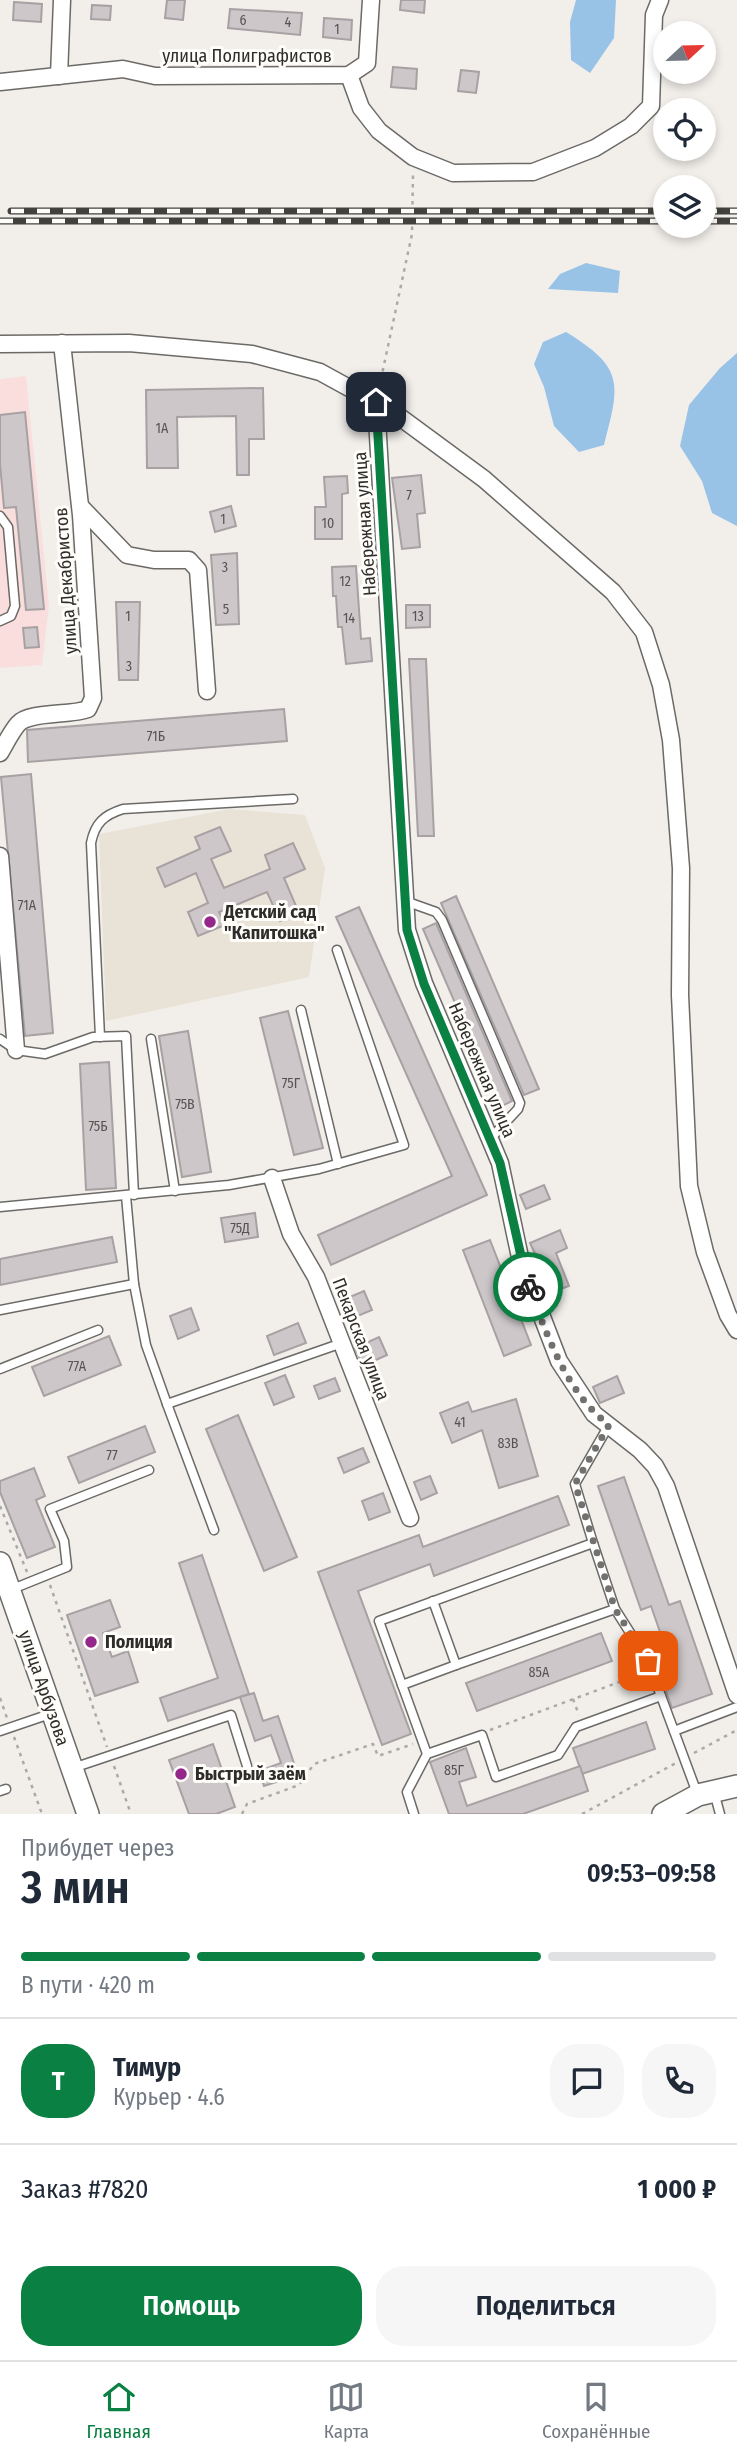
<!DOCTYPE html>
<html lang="ru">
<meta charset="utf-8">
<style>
:root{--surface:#fff;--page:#f6f6f7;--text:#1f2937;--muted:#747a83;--line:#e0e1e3;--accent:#0b8043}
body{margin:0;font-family:"Fira Sans Condensed",sans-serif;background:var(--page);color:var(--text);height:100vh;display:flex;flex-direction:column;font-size:26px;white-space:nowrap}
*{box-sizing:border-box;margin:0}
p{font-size:23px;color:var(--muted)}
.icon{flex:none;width:38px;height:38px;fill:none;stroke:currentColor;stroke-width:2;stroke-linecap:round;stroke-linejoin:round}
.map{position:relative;height:1814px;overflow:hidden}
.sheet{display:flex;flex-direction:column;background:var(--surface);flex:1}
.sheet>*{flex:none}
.needle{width:46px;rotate:68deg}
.fabs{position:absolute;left:653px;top:21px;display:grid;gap:14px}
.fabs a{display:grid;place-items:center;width:63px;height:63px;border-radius:50%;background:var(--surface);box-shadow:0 4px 10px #0003;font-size:35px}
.pin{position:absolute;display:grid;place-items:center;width:60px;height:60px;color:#fff;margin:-30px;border-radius:14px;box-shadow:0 4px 10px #0006}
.courier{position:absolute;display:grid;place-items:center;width:70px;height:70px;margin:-35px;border:5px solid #0b8043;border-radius:50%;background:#fff;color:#222;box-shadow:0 2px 9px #0007}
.summary em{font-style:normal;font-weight:600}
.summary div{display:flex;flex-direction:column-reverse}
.summary{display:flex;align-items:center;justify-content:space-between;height:119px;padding:0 21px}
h1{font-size:46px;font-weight:600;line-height:52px}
.bar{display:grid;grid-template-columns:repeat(4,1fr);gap:10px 7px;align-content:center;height:84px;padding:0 21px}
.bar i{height:9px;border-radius:5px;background:var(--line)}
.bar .on{background:var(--accent)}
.bar p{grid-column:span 4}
.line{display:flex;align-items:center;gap:18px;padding:0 21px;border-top:2px solid var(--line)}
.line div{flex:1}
.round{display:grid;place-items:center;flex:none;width:74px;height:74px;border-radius:28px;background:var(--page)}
.button{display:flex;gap:14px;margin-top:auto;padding:14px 21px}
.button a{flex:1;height:80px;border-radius:28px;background:var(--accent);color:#fff;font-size:28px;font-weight:600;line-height:80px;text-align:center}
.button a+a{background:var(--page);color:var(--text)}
.tab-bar{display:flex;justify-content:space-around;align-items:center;height:98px;border-top:2px solid var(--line);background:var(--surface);font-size:19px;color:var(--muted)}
.tab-bar a{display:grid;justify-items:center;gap:4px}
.tab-bar .on{color:var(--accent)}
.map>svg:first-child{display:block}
.built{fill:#e9e2d7}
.industrial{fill:#f9dedd}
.water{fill:#98c3e6}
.building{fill:#cdc7ca;stroke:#a7a1a3;stroke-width:2}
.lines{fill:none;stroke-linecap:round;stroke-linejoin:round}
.lane-casing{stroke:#6c6a66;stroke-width:11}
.street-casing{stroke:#6c6a66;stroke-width:19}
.secondary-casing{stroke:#6c6a66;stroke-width:24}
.path{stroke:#acaaa6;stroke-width:2.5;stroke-dasharray:3.5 5;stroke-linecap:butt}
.lane{stroke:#fff;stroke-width:8}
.street{stroke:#fff;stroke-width:16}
.secondary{stroke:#fff;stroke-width:21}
.rail-casing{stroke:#42413f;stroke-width:7}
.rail{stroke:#fffdf9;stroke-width:4.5;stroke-dasharray:13;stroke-linecap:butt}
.done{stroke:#73716e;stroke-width:7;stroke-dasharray:0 12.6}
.route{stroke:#0b8043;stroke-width:9}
.poi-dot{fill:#942789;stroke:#fffdf9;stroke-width:2.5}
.labels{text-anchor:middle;stroke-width:6;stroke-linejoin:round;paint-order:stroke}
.number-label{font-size:14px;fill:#565453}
.street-label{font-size:18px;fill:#2e2d2b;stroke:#fffdf9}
.poi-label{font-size:18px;font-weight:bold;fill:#2e2d2b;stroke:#fffdf9;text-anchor:start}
</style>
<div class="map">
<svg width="737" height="1814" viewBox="0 0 737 1814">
<rect width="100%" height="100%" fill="#f2efeb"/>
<path class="built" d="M230 809 305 815 325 868 309 977 106 1021 99 834Z"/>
<path class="industrial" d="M26 376 49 606 42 665 0 668V379Z"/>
<g class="water">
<path d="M576 0H616L614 38 590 73 571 60 570 22Z"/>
<path d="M586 263 620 271 618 293 548 289 560 274Z"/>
<path d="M566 332C625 368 620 384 604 445L579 452 554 426 544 387 534 364 543 342Z"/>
<path d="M737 353V526L712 513 702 481 680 446 689 405 720 368Z"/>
</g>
<g class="building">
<path d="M167 0H185L183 20 165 18Z"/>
<path d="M401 0H425L424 13 400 10Z"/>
<path d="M14 2 42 4 41 22 13 20Z"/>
<path d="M92 5 111 6 110 20 91 19Z"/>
<path d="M230 9 302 13 300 35 228 28Z"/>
<path d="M324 18 352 20 351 40 323 37Z"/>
<path d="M393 67 417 69 416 89 391 87Z"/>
<path d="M461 70 479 72 476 93 458 91Z"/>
<path d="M263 388 264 439H249V475H237L236 416 177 417 178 468H147L146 390Z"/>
<path d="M25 412 44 609 26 610 16 507 4 508 0 464V415Z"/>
<path d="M421 475 425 513 417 514 420 547 402 549 392 478Z"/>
<path d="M347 476 348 493 342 494V539H315V507H326L324 477Z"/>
<path d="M231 506 236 526 215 532 210 512Z"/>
<path d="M237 553 239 624 216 625 211 555Z"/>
<path d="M356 566 361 639 370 638 372 661 346 664 342 627H338L336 596H333L332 567Z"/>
<path d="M116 602H140L138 680H119Z"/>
<path d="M406 605H430V627L406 628Z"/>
<path d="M37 627 39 647 25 648 23 628Z"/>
<path d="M409 659H426L434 836H418Z"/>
<path d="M284 709 287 741 28 762 27 730Z"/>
<path d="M31 774 53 1033 25 1036 1 777Z"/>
<path d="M220 827 231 851 211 859 224 888 270 869 265 855 293 843 305 869 284 878 299 913 280 921 267 892 219 912 225 925 198 936 188 912 208 903 196 873 165 887 157 868 200 849 195 837Z"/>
<path d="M456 896 539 1089 524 1095 441 903Z"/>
<path d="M359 907 487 1195 331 1265 318 1235 452 1176 336 917Z"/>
<path d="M436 923 512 1101 500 1107 423 929Z"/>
<path d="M288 1011 323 1148 294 1155 260 1018Z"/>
<path d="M188 1031 211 1172 182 1177 159 1036Z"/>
<path d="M109 1062 116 1188 86 1190 80 1064Z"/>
<path d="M544 1185 550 1199 526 1209 520 1195Z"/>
<path d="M255 1213 258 1237 225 1242 221 1218Z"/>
<path d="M560 1230 567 1248 556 1253 569 1286 553 1292 530 1243Z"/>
<path d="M112 1237 117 1262 0 1285V1259Z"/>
<path d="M490 1240 531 1345 504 1356 463 1250Z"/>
<path d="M364 1291 372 1310 348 1320 340 1301Z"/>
<path d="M191 1308 199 1330 178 1339 170 1316Z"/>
<path d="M298 1323 306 1343 274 1355 267 1336Z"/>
<path d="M109 1336 121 1365 44 1396 32 1367Z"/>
<path d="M379 1337 387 1355 363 1366 355 1348Z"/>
<path d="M285 1375 294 1397 274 1405 265 1383Z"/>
<path d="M617 1376 624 1393 600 1403 593 1387Z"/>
<path d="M335 1378 340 1391 319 1399 314 1386Z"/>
<path d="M516 1399 538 1476 499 1488 482 1430 452 1443 440 1413 468 1402 472 1412Z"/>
<path d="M238 1415 297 1557 264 1571 206 1429Z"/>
<path d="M145 1426 155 1452 79 1483 68 1457Z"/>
<path d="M363 1448 369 1462 344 1473 338 1458Z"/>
<path d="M34 1468 45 1496 36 1500 55 1547 27 1558 0 1492V1481Z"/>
<path d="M430 1476 437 1493 421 1500 414 1482Z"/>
<path d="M624 1477 669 1605 680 1601 712 1694 672 1708 658 1668 671 1664 651 1606 641 1610 598 1486Z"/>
<path d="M383 1493 390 1512 369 1520 362 1501Z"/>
<path d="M558 1496 569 1525 434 1576 430 1564 358 1591 411 1734 382 1745 318 1572 419 1535 423 1547Z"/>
<path d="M202 1555 249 1694 168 1721 160 1698 218 1678 179 1563Z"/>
<path d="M110 1600 120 1627 103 1633 112 1657 128 1651 138 1682 95 1696 67 1615Z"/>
<path d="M601 1633 612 1661 477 1711 466 1683Z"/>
<path d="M254 1693 263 1721 278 1716 298 1775 264 1786 259 1771 281 1763 271 1735 255 1741 240 1697Z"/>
<path d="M646 1722 655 1749 582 1774 573 1748Z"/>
<path d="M213 1744 235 1807 216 1814H189L169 1760Z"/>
<path d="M466 1748 476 1777 459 1782 467 1806 580 1766 588 1791 523 1814H449L430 1762Z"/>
</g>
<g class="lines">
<g class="lane-casing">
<g id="lane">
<path d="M0 516 8 527 15 606 11 616 0 621"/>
<path d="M405 901 436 912 442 920 520 1103 518 1109 491 1138"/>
<path d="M301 1010 338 1164"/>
<path d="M100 1037 91 843C95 823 104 815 123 809L293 799"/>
<path d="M0 1039 16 1050 45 1054 93 1037 126 1036 134 1195"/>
<path d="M151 1039 175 1191"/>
<path d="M0 1207 229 1185 319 1169 404 1145 337 950"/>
<path d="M134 1284 146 1345 167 1404 342 1343"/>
<path d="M0 1310 134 1284 126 1196"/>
<path d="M0 1369 98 1330"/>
<path d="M167 1404 214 1530"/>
<path d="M593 1543 575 1484 609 1425"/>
<path d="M10 1590 67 1567 64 1541 50 1509 149 1470"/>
<path d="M456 1665 615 1609"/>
<path d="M402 1685 456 1665 433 1601"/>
<path d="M0 1731 50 1714"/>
<path d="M674 1731 737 1707"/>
<path d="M427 1754 482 1735 496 1777 558 1755 576 1727 661 1696"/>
<path d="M73 1768 231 1715 247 1766"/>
<path d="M0 1791 6 1789"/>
<path d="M714 1792 720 1814"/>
<path d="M414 1814 407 1792 427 1754 379 1621 593 1543 615 1609 648 1661 697 1793"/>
</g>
</g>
<g class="street-casing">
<g id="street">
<path d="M349 75 361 108 379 131 413 157 453 173 533 172 595 148 631 126 651 106 654 15 660 0"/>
<path d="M59 76 62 0"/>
<path d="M0 82 123 69 155 76 349 75 367 63 371 0"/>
<path d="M0 344 129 343 252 354 320 372 393 412 484 479 613 592 644 632 661 685 671 740 681 868 680 995 689 1186 705 1252 728 1315 737 1330"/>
<path d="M376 402 407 930 424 983 500 1163 521 1262 559 1361 594 1414 640 1450 655 1466 666 1486 737 1695"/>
<path d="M81 507 127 555 154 560H189L198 570 207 691"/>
<path d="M0 753C6 743 11 732 18 724 29 711 70 716 88 709L93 698 81 515 62 343"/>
<path d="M0 856 16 1050"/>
<path d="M272 1178 291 1234 316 1277 410 1518"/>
</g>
</g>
<g class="secondary-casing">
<g id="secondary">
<path d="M0 1563 88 1814"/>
<path d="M663 1814 698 1795 737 1786"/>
</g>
</g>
<g class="path">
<path d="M379 388 412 234 413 174"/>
<path d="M0 1506 27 1572"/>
<path d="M50 1585 107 1747"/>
<path d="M0 1698 7 1718"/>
<path d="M573 1699 579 1715"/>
<path d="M490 1730 641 1674"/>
<path d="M14 1737 42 1814"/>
<path d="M694 1753 737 1730"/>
<path d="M114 1766 131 1814"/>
<path d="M242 1814 247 1804 299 1785 314 1764 373 1744 378 1756 413 1744"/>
<path d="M582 1814 676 1763"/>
</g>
<use href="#lane" class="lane"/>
<use href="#street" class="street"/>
<use href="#secondary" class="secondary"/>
<g class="rail-casing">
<g id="rail">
<path d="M11 211H665"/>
<path d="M704 211H737"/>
<path d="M0 221H665"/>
<path d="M704 221H737"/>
</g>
</g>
<use href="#rail" class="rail"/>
</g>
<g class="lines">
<path class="done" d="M528 1287C549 1337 565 1391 609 1425L575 1484 615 1609 648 1661"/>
<path class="route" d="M376 402 407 930 424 984 500 1163 528 1287"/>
</g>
<g class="poi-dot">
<circle cx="210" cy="922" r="7"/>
<circle cx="91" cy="1642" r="7"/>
<circle cx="181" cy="1774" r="7"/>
</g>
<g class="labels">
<g class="number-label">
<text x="243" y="25">6</text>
<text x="288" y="27">4</text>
<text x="337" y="34">1</text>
<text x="162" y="433">1А</text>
<text x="409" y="500">7</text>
<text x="223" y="524">1</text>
<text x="328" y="528">10</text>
<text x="225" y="572">3</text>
<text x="345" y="586">12</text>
<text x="226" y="614">5</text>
<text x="128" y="621">1</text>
<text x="418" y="621">13</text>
<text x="349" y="623">14</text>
<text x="129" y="671">3</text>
<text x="156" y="741">71Б</text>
<text x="27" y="910">71А</text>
<text x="291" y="1088">75Г</text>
<text x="185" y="1109">75В</text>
<text x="98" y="1131">75Б</text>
<text x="240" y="1233">75Д</text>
<text x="77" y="1371">77А</text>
<text x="460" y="1427">41</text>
<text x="508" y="1448">83В</text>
<text x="112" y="1460">77</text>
<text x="539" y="1677">85А</text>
<text x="454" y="1775">85Г</text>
</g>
<g class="street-label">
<text x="247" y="62">улица Полиграфистов</text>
<text transform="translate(365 524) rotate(-94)" y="6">Набережная улица</text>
<text transform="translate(66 581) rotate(-94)" y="6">улица Декабристов</text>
<text transform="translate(482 1070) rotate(67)" y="6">Набережная улица</text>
<text transform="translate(361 1339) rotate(69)" y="6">Пекарская улица</text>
<text transform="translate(44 1688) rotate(71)" y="6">улица Арбузова</text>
</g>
<g class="poi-label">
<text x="224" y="918">Детский сад<tspan x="224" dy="21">"Капитошка"</tspan></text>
<text x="105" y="1648">Полиция</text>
<text x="195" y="1780">Быстрый заём</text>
</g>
</g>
</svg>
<div class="fabs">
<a><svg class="needle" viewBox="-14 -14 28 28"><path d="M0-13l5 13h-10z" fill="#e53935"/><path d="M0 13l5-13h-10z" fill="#747a83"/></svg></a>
<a><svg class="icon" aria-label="locate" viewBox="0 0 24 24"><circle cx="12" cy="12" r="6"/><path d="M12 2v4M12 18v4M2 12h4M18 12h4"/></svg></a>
<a><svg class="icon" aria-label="layers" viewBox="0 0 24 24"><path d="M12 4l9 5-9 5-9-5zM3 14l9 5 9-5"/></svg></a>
</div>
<div class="pin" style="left:648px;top:1661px;background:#ea580c"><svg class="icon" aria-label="bag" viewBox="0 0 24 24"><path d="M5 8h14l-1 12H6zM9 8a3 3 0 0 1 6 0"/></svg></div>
<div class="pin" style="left:376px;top:402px;background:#1f2937"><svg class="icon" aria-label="home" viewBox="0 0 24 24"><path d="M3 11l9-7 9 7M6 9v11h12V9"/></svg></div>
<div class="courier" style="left:528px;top:1287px"><svg class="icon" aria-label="bike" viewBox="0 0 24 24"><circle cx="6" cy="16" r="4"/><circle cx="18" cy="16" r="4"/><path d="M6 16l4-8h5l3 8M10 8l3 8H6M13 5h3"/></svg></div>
</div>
<section class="sheet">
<div class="summary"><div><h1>3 мин</h1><p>Прибудет через</p></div><em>09:53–09:58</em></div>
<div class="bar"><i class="on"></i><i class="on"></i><i class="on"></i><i></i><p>В пути · 420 m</p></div>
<div class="line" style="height:126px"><b class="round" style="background:var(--accent);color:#fff">Т</b><div><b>Тимур</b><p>Курьер · 4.6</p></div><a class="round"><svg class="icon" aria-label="chat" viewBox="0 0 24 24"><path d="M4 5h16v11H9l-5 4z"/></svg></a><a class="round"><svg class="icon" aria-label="phone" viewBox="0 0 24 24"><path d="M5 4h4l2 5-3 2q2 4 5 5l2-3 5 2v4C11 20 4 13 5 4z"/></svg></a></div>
<div class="line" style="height:91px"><div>Заказ #7820</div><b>1 000 ₽</b></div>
<div class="button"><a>Помощь</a><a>Поделиться</a></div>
</section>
<nav class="tab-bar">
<a class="on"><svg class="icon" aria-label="home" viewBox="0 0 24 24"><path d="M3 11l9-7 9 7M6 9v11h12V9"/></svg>Главная</a>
<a><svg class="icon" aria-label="map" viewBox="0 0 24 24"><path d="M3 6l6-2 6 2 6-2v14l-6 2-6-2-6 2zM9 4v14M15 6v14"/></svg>Карта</a>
<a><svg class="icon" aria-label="saved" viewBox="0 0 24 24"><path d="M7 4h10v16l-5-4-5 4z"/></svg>Сохранённые</a>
</nav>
